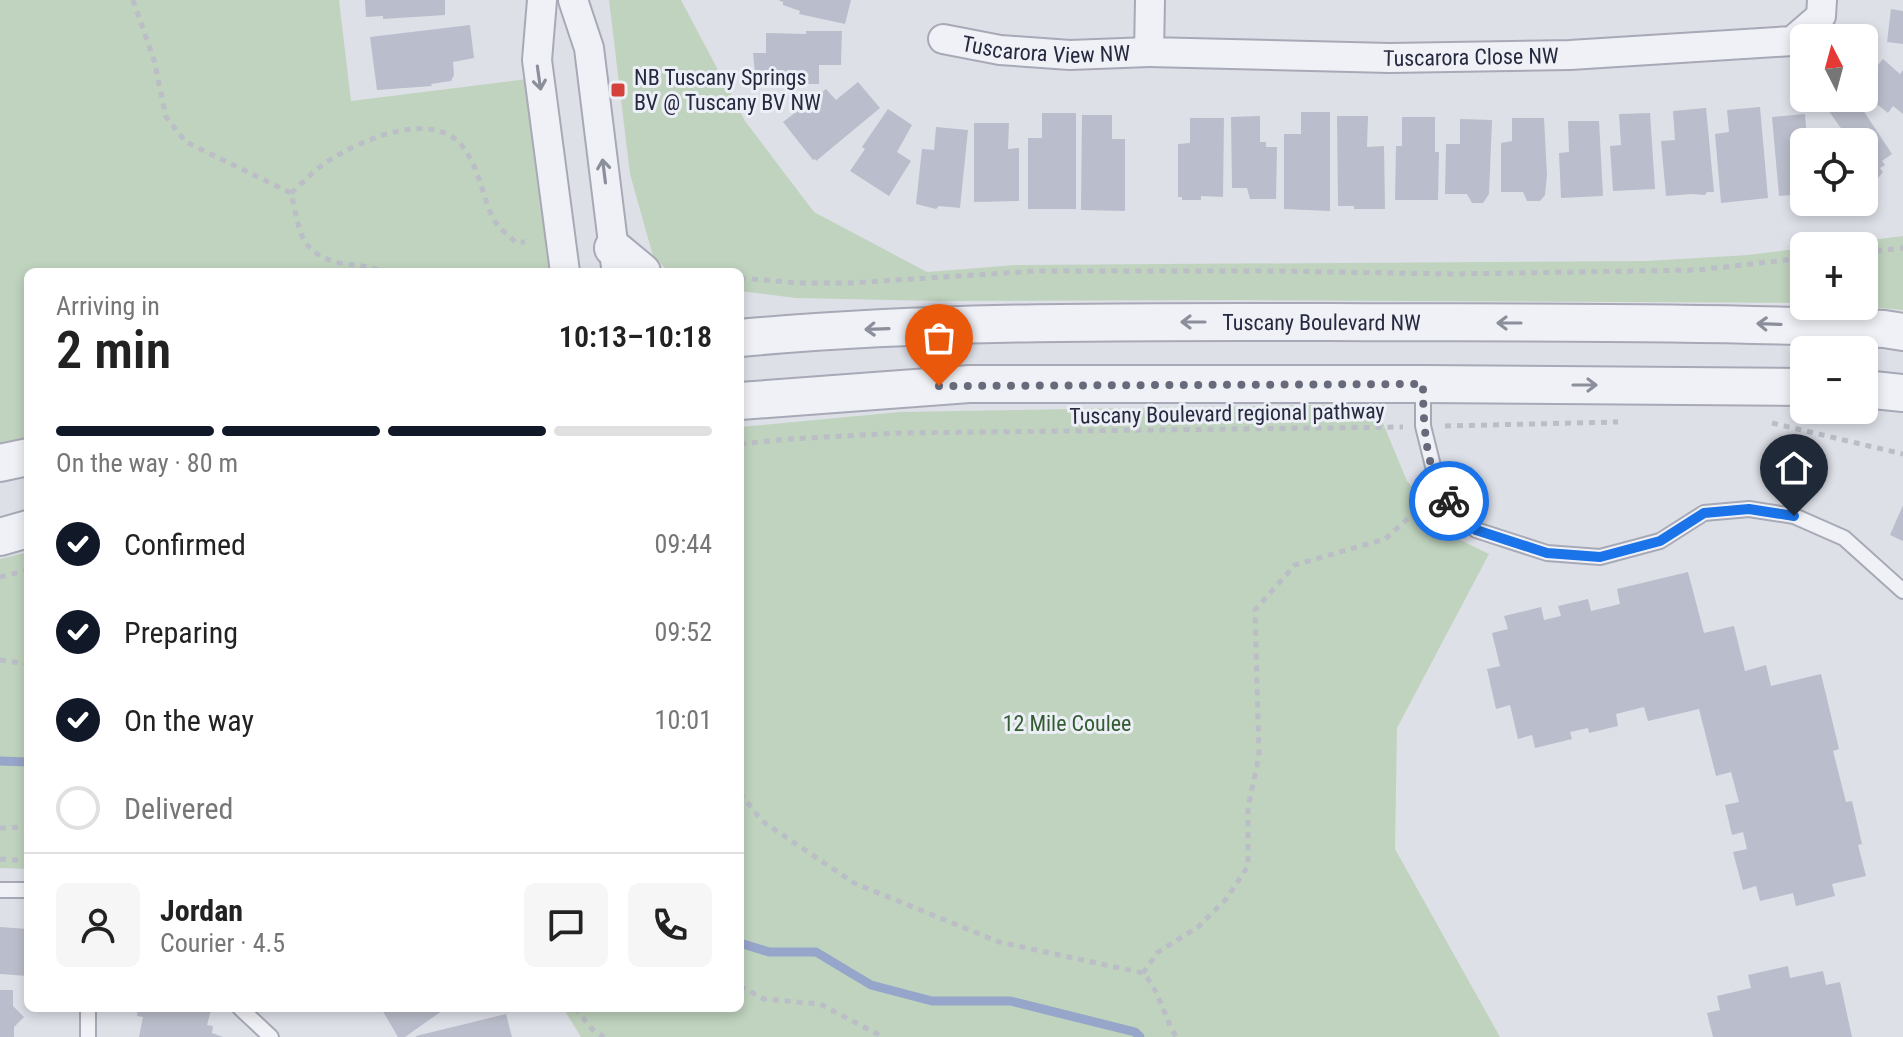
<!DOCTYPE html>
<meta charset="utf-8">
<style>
:root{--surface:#fff;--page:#f6f6f6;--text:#222;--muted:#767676;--line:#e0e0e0;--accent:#111827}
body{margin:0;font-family:"Roboto Condensed",sans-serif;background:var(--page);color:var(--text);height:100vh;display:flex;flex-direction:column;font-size:30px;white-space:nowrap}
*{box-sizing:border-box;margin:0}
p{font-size:26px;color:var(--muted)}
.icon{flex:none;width:44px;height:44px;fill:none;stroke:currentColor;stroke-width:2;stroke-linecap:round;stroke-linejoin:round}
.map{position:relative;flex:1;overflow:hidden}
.details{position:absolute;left:24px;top:268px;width:720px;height:744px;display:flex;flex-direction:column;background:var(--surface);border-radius:12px;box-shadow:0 4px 12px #0003}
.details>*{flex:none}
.needle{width:52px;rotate:354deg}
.fabs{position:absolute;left:1790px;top:24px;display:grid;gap:16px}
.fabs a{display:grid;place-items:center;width:88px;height:88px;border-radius:12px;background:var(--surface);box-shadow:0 4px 12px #0003;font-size:40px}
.pin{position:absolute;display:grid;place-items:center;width:68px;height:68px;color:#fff;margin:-82px -34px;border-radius:50% 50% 50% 0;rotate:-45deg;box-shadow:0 0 8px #0007}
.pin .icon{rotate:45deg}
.courier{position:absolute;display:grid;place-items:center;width:80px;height:80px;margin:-40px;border:6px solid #1a73e8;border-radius:50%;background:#fff;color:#222;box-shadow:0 2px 10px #0007}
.overview em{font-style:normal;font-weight:600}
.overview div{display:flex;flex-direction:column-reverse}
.overview{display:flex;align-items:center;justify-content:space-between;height:136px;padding:0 32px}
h1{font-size:52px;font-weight:600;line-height:60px}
.bar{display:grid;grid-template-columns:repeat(4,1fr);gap:12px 8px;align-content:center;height:96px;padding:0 32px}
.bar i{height:10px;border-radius:6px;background:var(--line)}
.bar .selected{background:var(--accent)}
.bar p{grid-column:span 4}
.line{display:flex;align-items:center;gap:20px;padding:0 32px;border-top:2px solid var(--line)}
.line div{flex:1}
.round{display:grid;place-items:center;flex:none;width:84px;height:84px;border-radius:12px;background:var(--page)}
ol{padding:0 32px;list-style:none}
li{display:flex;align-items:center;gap:24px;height:88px}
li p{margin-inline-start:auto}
li .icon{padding:8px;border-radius:50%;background:var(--accent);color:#fff;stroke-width:4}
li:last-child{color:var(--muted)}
li i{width:44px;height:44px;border:4px solid var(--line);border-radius:50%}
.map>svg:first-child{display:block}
.green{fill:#bfd3be}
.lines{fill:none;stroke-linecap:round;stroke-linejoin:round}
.stream{stroke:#96a5ca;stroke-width:9}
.building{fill:#babdcb}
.service-casing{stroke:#a7a9b6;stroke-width:18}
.minor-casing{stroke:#a7a9b6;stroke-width:32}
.tertiary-casing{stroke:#a7a9b6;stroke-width:40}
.path{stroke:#bbbdc7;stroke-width:5;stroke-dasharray:6 6;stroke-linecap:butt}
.service{stroke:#f0f1f6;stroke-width:14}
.minor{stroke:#f0f1f6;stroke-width:28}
.tertiary{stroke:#f0f1f6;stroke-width:36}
.oneway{stroke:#8b8e9b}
.done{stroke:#666a7b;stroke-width:8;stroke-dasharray:0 14.4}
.route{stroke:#1a73e8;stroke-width:10}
.poi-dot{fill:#d5423b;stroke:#edeff6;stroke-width:3}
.labels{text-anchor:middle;stroke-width:6;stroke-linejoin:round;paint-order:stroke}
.street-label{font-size:22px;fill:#262a40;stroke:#edeff6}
.poi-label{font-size:22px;fill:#262a40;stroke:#edeff6;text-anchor:start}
.park-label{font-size:22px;fill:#335c33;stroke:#edeff6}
</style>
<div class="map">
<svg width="1903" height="1037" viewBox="0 0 1903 1037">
<rect width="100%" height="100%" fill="#dee0e8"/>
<g class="green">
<path d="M0 0H339L351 101 527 79 552 272H28V440L0 447Z"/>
<path d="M609 0H681L745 121 814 212 927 272 1016 265 1646 261 1748 255 1804 248V303L1234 300 939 301 796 298 740 291V272H669L653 256 630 174Z"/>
<path d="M1903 236V310L1858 306H1864V246H1824Z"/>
<path d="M1375 404 1407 481 1454 537 1489 554 1397 728 1395 849 1500 1037H581L563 1008H740V427L900 412Z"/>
<path d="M28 552V869L0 868V559Z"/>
</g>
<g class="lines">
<g class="stream">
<path d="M0 761 28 762"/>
<path d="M740 943 769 952H816L871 985 932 1001H1010L1135 1032 1140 1037"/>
</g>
</g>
<g class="building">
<path d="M365 0H445V15L383 19V16L366 17Z"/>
<path d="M778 0H851L845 24 799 14 800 11 783 5V2Z"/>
<path d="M1891 9 1903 11V44L1887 42Z"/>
<path d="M470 25 474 58 453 62 454 75 451 81 431 84 432 86 377 90 370 37Z"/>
<path d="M806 31H842L841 65H819V84H756L753 53H766V33L806 34Z"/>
<path d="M1883 59 1900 74 1903 70V114L1893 106 1888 113 1864 94V82Z"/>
<path d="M858 82 880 108 816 161 815 159 813 160 783 122 826 89 836 100Z"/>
<path d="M1846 98H1855L1892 154 1882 161 1885 165 1880 168 1883 172 1878 178 1867 186 1864 185V142H1836L1839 139 1837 135 1843 131 1828 110Z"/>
<path d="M1760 107 1768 198 1721 203 1715 134 1729 132 1727 110Z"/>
<path d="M1706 108 1714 192H1707L1705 195 1692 194 1666 196 1661 141 1675 140 1673 111Z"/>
<path d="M888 109 912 125 897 152 911 161 889 196 850 171 865 149 862 147Z"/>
<path d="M1301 112H1330V211L1284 209V134H1301Z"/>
<path d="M1042 113H1076V209H1028V138H1042Z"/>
<path d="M1650 113 1655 189 1613 191 1610 146 1621 145 1619 114Z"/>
<path d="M1805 114 1807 139 1817 138 1818 142H1804V194L1779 196 1772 117Z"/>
<path d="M1082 115H1112V139H1125V211L1081 210Z"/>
<path d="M1260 116V142H1266V147H1277L1276 199H1250L1247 188H1232L1231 117Z"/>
<path d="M1337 116H1368L1367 147 1384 146 1385 209H1354V206H1338Z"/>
<path d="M1402 117H1435V152H1439L1438 200H1395L1396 146H1402Z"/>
<path d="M1190 118H1224L1223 197 1201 196V200H1182V197H1178V144L1190 143Z"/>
<path d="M1512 118H1544L1547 175 1545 195 1540 201H1527L1523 192H1501V143L1512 141Z"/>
<path d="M1460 119 1492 120 1489 194 1483 203H1472L1467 194H1445L1446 144H1460Z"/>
<path d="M1568 121H1599L1603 196 1561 198 1559 153 1569 152Z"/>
<path d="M974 123H1009L1008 149 1019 148V201L974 202Z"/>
<path d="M936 127 968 130 960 208 939 206 936 209 916 204 922 149 934 150Z"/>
<path d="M1903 505V541L1890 535Z"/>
<path d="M1688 572 1704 633 1734 626 1745 671 1766 665 1771 686 1821 674 1839 749 1833 751 1846 802 1852 801 1862 844 1858 845 1866 876 1832 884 1835 896 1796 906 1793 893 1760 901 1756 886 1743 890 1733 852 1747 849 1743 832 1732 835 1725 805 1739 802 1731 772 1716 776 1699 709 1648 721 1644 707 1616 714 1618 726 1589 733 1588 728 1570 732 1572 739 1535 748 1532 735 1518 739 1510 705 1496 709 1487 669 1500 666 1492 633 1508 629 1504 616 1541 607 1544 620 1561 616 1558 606 1588 599 1591 611 1620 604 1617 589Z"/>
<path d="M0 927 28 929V976L0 974Z"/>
<path d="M1788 966 1790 978 1823 971 1826 985 1840 982 1852 1037H1713L1707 1013 1720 1010 1717 996 1751 988 1748 975Z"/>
<path d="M0 990H13V1006L24 1017 14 1027V1037H0Z"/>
<path d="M138 1008 211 1010 207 1025 213 1026 212 1033 223 1037H139L143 1017 137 1016Z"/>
<path d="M381 1008H446L405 1037H398Z"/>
<path d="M506 1014 512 1037H416V1036Z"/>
</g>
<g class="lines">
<g class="service-casing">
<g id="service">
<path d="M1423 385V426L1439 490 1476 530 1547 553 1600 557 1660 541 1704 513 1749 509 1794 516 1844 538 1903 591"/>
<path d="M0 890H28"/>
<path d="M88 1008V1037"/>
<path d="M240 1008 271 1037"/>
</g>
</g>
<g class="minor-casing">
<g id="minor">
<path d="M542 0 537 60 565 272"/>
<path d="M573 0 589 48 616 267"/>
<path id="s1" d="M1150 0 1149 52 1390 58 1570 55 1792 41 1821 16 1822 0"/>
<path id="s2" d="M943 39 1000 50 1070 55 1149 52"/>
</g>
</g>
<g class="tertiary-casing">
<g id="tertiary">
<path d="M613 248 642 272"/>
<path id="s3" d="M740 338C935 320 1131 322 1327 322 1513 323 1698 321 1884 329L1903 332"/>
<path d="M1864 389 1903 393"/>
<path d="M740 401 969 384H1423L1804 387"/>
<path d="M0 463 28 457"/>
<path d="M0 537 28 529"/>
</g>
</g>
<g class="path">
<path d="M133 0 154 60 166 117 186 142 291 193C300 230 298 253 340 263 355 266 369 265 383 272"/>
<path d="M291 193C303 183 315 169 328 161 361 140 433 108 463 147 480 169 482 197 494 220 498 228 509 235 515 242H525"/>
<path d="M1864 252 1903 248"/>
<path d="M681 271 689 272"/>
<path d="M740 278 798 283H850L1037 271H1274L1454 274 1698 270 1804 258"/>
<path d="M1772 423 1903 454"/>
<path d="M1445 426 1618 422"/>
<path d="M740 444 789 439 898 433 1403 427"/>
<path d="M0 577 28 570"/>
<path d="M0 660 28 664"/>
<path d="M740 793 762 821 854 883 999 942 1143 973C1160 991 1163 1015 1176 1037"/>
<path d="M0 828 28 827"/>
<path d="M0 859 28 861"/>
<path d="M1143 973 1158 952 1198 927 1227 898 1248 866V808L1259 756 1255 610 1295 565 1385 539 1424 504"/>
<path d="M740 986 764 999 820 1004 883 1037"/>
<path d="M575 1008 592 1029 604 1037"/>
</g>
<use href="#service" class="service"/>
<use href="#minor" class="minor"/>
<use href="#tertiary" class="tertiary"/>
</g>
<defs><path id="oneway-shaft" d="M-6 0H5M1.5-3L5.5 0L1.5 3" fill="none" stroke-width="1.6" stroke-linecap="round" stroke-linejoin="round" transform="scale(2)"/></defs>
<g class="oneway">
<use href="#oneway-shaft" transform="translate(539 78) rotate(82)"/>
<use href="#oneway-shaft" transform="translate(604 171) rotate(-97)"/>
<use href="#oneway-shaft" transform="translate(1193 322) rotate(-180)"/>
<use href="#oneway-shaft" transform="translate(1509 323) rotate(-180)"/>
<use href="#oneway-shaft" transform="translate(1769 324) rotate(-178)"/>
<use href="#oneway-shaft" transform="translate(877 329) rotate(178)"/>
<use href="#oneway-shaft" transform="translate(1585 385)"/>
</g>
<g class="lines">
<path class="done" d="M939 386 1423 384C1423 419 1425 475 1449 501"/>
<path class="route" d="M1449 501 1476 530 1547 553 1600 557 1660 541 1704 513 1749 509 1794 516"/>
</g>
<rect class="poi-dot" x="610" y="82" width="16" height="16" rx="4"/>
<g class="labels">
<g class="street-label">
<text dy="8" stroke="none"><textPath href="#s2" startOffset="104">Tuscarora View NW</textPath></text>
<text dy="8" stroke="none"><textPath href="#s1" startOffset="374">Tuscarora Close NW</textPath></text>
<text dy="8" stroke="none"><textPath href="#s3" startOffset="582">Tuscany Boulevard NW</textPath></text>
<text transform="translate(1227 413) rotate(-1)" y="8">Tuscany Boulevard regional pathway</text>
</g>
<g class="poi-label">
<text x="634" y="85">NB Tuscany Springs<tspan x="634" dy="25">BV @ Tuscany BV NW</tspan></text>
</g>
<g class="park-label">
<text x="1067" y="731">12 Mile Coulee</text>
</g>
</g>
</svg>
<div class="fabs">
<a><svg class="needle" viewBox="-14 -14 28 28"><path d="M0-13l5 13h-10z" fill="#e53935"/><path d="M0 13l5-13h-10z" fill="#767676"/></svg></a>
<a><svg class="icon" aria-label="locate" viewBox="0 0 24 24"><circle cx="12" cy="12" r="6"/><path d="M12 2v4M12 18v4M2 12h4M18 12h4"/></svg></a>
<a>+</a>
<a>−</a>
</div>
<div class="pin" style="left:939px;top:386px;background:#ea580c"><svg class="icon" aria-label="bag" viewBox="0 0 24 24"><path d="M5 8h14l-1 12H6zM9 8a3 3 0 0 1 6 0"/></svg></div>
<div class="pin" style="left:1794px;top:516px;background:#1f2937"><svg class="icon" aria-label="home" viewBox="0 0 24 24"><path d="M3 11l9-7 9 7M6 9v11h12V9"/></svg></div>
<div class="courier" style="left:1449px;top:501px"><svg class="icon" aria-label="bike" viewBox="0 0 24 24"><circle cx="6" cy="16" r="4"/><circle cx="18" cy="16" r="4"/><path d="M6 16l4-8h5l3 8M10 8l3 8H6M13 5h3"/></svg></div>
<section class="details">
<div class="overview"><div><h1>2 min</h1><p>Arriving in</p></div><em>10:13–10:18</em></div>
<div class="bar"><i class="selected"></i><i class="selected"></i><i class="selected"></i><i></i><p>On the way · 80 m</p></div>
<ol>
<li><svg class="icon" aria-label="check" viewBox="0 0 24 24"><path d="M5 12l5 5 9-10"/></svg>Confirmed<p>09:44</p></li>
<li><svg class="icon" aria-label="check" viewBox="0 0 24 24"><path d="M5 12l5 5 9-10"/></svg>Preparing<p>09:52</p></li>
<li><svg class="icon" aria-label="check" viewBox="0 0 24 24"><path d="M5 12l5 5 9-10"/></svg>On the way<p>10:01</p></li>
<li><i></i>Delivered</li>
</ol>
<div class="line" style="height:144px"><a class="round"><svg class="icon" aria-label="person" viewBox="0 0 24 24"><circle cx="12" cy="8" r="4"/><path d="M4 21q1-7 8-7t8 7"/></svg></a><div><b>Jordan</b><p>Courier · 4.5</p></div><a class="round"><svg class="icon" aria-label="chat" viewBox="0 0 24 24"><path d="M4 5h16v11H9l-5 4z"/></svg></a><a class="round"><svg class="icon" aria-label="phone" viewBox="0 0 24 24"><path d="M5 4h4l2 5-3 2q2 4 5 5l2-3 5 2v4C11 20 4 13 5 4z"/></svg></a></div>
</section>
</div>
